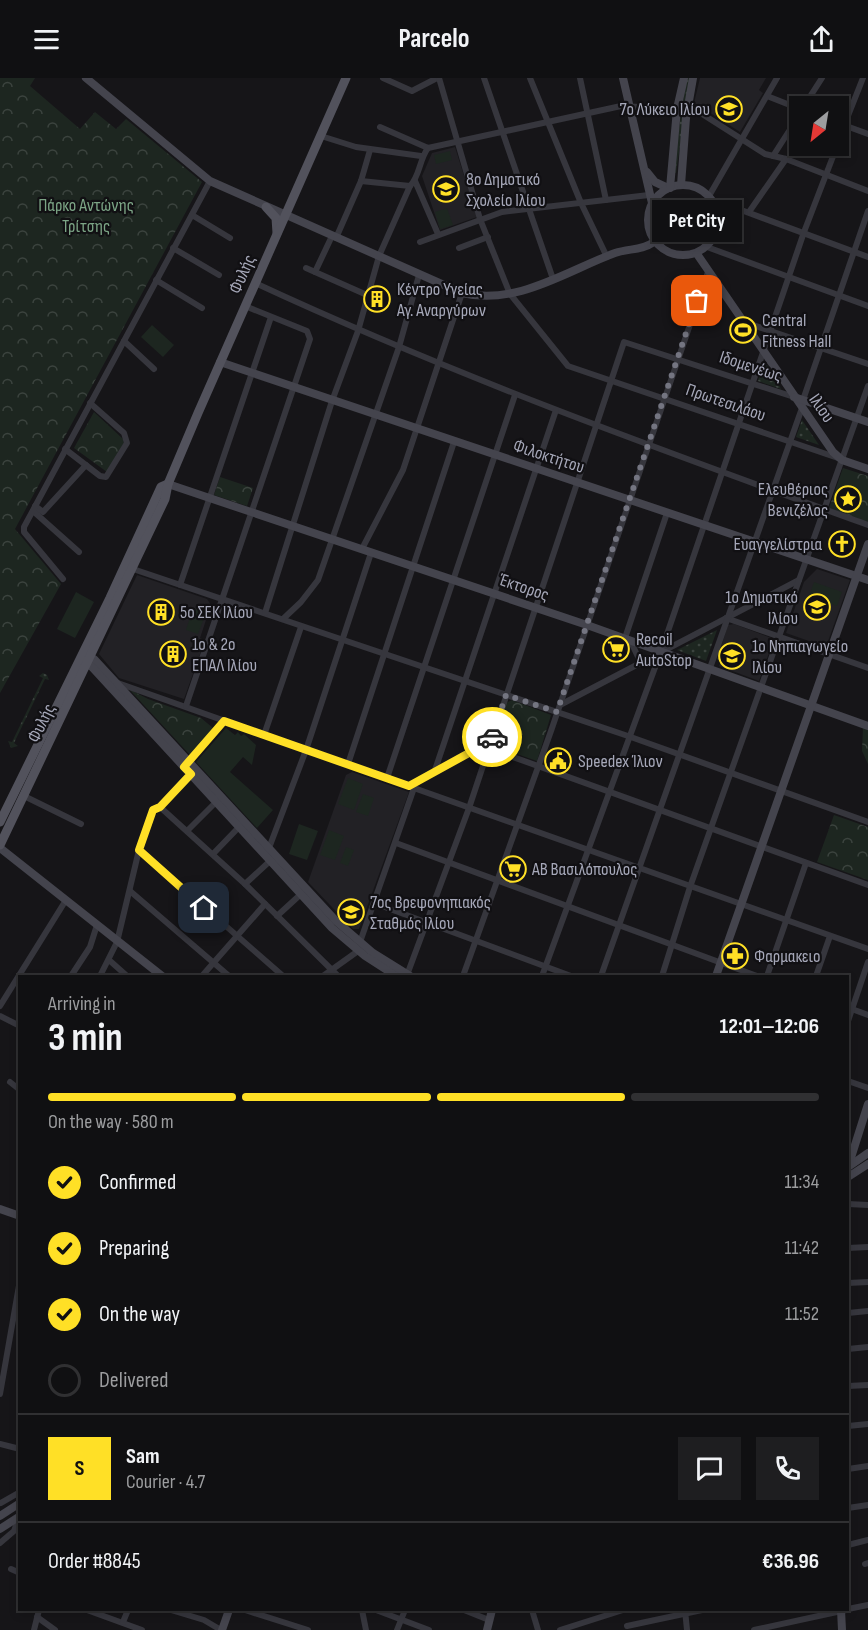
<!DOCTYPE html>
<meta charset="utf-8">
<style>
:root{--surface:#101012;--page:#1e1e20;--text:#f1f3f6;--muted:#9c9d9f;--line:#303032;--accent:#ffe026}
body{margin:0;font-family:"Sofia Sans Condensed",sans-serif;background:var(--page);color:var(--text);height:100vh;display:flex;flex-direction:column;font-size:22px;white-space:nowrap}
*{box-sizing:border-box;margin:0}
p{font-size:20px;color:var(--muted)}
.icon{flex:none;width:33px;height:33px;fill:none;stroke:currentColor;stroke-width:2;stroke-linecap:round;stroke-linejoin:round}
.map{position:relative;flex:1;overflow:hidden}
.side{position:absolute;left:18px;top:897px;width:831px;height:636px;display:flex;flex-direction:column;background:var(--surface);border-radius:0px;box-shadow:0 3px 9px #0003,0 0 0 2px var(--line)}
.side>*{flex:none}
.needle{width:39px;rotate:210deg}
.buttons{position:absolute;left:789px;top:18px;display:grid;gap:12px}
.buttons a{display:grid;place-items:center;width:60px;height:60px;border-radius:0px;background:var(--surface);box-shadow:0 3px 9px #0003,0 0 0 2px var(--line);font-size:30px}
.pin{position:absolute;display:grid;place-items:center;width:51px;height:51px;color:#fff;margin:-26px;border-radius:12px;box-shadow:0 3px 9px #0006}
.courier{position:absolute;display:grid;place-items:center;width:60px;height:60px;margin:-30px;border:4px solid #ffe026;border-radius:50%;background:#fff;color:#222;box-shadow:0 2px 8px #0007}
.bubble{position:absolute;height:42px;border-radius:0px;background:var(--surface);box-shadow:0 3px 9px #0003,0 0 0 2px var(--line);font-size:20px;font-weight:700;line-height:42px;text-align:center}
.summary em{font-style:normal;font-weight:700}
.summary div{display:flex;flex-direction:column-reverse}
.summary{display:flex;align-items:center;justify-content:space-between;height:102px;padding:0 30px}
h1{font-size:39px;font-weight:700;line-height:45px}
.bar{display:grid;grid-template-columns:repeat(4,1fr);gap:9px 6px;align-content:center;height:72px;padding:0 30px}
.bar i{height:8px;border-radius:4px;background:var(--line)}
.bar .on{background:var(--accent)}
.bar p{grid-column:span 4}
.line{display:flex;align-items:center;gap:15px;padding:0 30px;border-top:2px solid var(--line)}
.line div{flex:1}
.round{display:grid;place-items:center;flex:none;width:63px;height:63px;border-radius:0px;background:var(--page)}
ol{padding:0 30px;list-style:none}
li{display:flex;align-items:center;gap:18px;height:66px}
li p{margin-inline-start:auto}
li .icon{padding:6px;border-radius:50%;background:var(--accent);color:#111;stroke-width:4}
li:last-child{color:var(--muted)}
li i{width:33px;height:33px;border:3px solid var(--line);border-radius:50%}
header{display:flex;justify-content:space-between;align-items:center;height:78px;padding:0 30px;background:var(--surface);font-size:27px;font-weight:700}
.map>svg:first-child{display:block}
.built{fill:#222125}
.grass{fill:url(#grass-dots)}
.forest{fill:url(#forest-crowns)}
.pitch{fill:#1d2620}
.lines{fill:none;stroke-linecap:round;stroke-linejoin:round}
.street{stroke:#36363d;stroke-width:6}
.secondary{stroke:#44444d;stroke-width:8}
.primary{stroke:#52525c;stroke-width:9}
.done{stroke:#747581;stroke-width:6;stroke-dasharray:0 10.8}
.route{stroke:#ffe026;stroke-width:8}
.labels{text-anchor:middle;stroke-width:4.5;stroke-linejoin:round;paint-order:stroke}
.poi-label{font-size:18px;fill:#a6a8b9;stroke:#111013;text-anchor:start}
.park-label{font-size:18px;fill:#7ca586;stroke:#111013}
.street-label{font-size:18px;fill:#a6a8b9;stroke:#111013}
</style>
<header><svg class="icon" aria-label="menu" viewBox="0 0 24 24"><path d="M4 6h16M4 12h16M4 18h16"/></svg>Parcelo<svg class="icon" aria-label="share" viewBox="0 0 24 24"><path d="M12 15V3M7 8l5-5 5 5M5 13v7h14v-7"/></svg></header>
<div class="map">
<svg width="868" height="1552" viewBox="0 0 868 1552">
<defs>
<pattern id="grass-dots" width="8" height="8" patternUnits="userSpaceOnUse" patternTransform="scale(1.5)"><rect width="8" height="8" fill="#1d2620"/><path d="M2 2h.1M6 6h.1" fill="none" stroke="#3b433e" stroke-width="1.8" stroke-linecap="round"/></pattern>
<pattern id="forest-crowns" width="20" height="18" patternUnits="userSpaceOnUse" patternTransform="scale(1.5)"><rect width="20" height="18" fill="#1d2620"/><path d="M2 6a3 3 0 1 1 6 0M12 15a3 3 0 1 1 6 0" fill="none" stroke="#3b433e"/></pattern>
</defs>
<rect width="100%" height="100%" fill="#161518"/>
<g class="built">
<path d="M700 0H766L759 12 763 15 740 54 723 43 720 37 715 38 694 25Z"/>
<path d="M455 69 477 139 440 152 422 98 432 75Z"/>
<path d="M817 491 850 502 826 569 786 555 804 504Z"/>
<path d="M137 497 207 521 211 527 212 537 208 536 200 560 205 562 184 621 119 600 99 576Z"/>
<path d="M734 546 774 561 759 603 719 588 721 583 717 581 728 547Z"/>
<path d="M352 694 409 714 359 851H353L308 804 346 697Z"/>
</g>
<g class="grass">
<path d="M686 0H690L676 95H673Z"/>
<path d="M763 286 770 289 781 311 758 303Z"/>
<path d="M802 342 819 367 796 359Z"/>
<path d="M717 552 706 583 677 572Z"/>
<path d="M43 595 47 597 49 602 45 601 14 665 18 668 11 670 8 663 12 664 43 600 39 598Z"/>
</g>
<g class="forest">
<path d="M0 0H35L30 8 80 51 95 34 116 51 126 41 202 104 15 451 61 506 0 615Z"/>
<path d="M94 334 123 361 124 365 107 394 74 370Z"/>
<path d="M843 390 868 398V444L829 430Z"/>
<path d="M220 399 253 410 247 428 214 417Z"/>
<path d="M129 611 148 621 201 640 213 650 190 677Z"/>
<path d="M512 622 551 637 537 683 492 667 506 625Z"/>
<path d="M863 650 868 652V686L862 673Z"/>
<path d="M834 737 868 749V802L817 784Z"/>
</g>
<g class="pitch">
<path d="M450 73 452 82 436 86 434 77Z"/>
<path d="M447 130 453 147 440 151 435 134Z"/>
<path d="M152 247 174 267 163 279 141 259Z"/>
<path d="M814 504 842 514 837 528 831 526 827 537 809 530 813 520 809 518Z"/>
<path d="M76 514 94 524 75 560 57 551Z"/>
<path d="M193 530 206 535 198 556 186 552Z"/>
<path d="M226 650 235 657 238 654 241 658 244 656 256 667 252 687 243 679 230 694 273 732 257 750 196 684Z"/>
<path d="M348 700 363 706 354 732 338 726Z"/>
<path d="M363 716 374 720 368 738 356 734Z"/>
<path d="M299 746 318 753 307 782 289 776Z"/>
<path d="M329 752 344 758 335 782 320 777Z"/>
<path d="M346 769 354 772 348 788 340 785Z"/>
</g>
<g class="lines">
<g class="street">
<path d="M383 0 412 13 437 0"/>
<path d="M439 0 480 141 510 216 568 288 838 380"/>
<path d="M484 0 553 201"/>
<path d="M530 0 581 125 607 179"/>
<path d="M580 0 606 122"/>
<path d="M767 18 800 31"/>
<path d="M688 27 765 76 786 81 868 113"/>
<path d="M804 28 822 0"/>
<path d="M838 45 868 56"/>
<path d="M380 49 428 70 621 28 677 31"/>
<path d="M321 58 356 69 421 78"/>
<path d="M838 63 863 0"/>
<path d="M773 78 800 36"/>
<path d="M361 103 410 108"/>
<path d="M415 103 438 156"/>
<path d="M709 118 777 0"/>
<path d="M716 131 733 129 868 179"/>
<path d="M749 134 786 81"/>
<path d="M192 137 230 160"/>
<path d="M336 160 361 103 370 72"/>
<path d="M420 164 502 134 649 117"/>
<path d="M707 169 868 228"/>
<path d="M173 170 219 197"/>
<path d="M459 170 488 159"/>
<path d="M306 190 367 217"/>
<path d="M315 194 332 158"/>
<path d="M156 202 202 230"/>
<path d="M255 205C455 298 661 372 868 447"/>
<path d="M744 244 868 286"/>
<path d="M124 263 154 291"/>
<path d="M803 322 868 133"/>
<path d="M65 371 100 398 106 399 127 365 124 355 90 325"/>
<path d="M35 428 43 434 86 387"/>
<path d="M33 433 79 474"/>
<path d="M364 467 403 392 462 215"/>
<path d="M133 491 628 658 868 744"/>
<path d="M63 501 24 454V449L210 103"/>
<path d="M180 507 271 239"/>
<path d="M265 535 332 323 358 253 379 178 410 108C420 98 419 82 428 70"/>
<path d="M726 540 868 590"/>
<path d="M283 541 301 524 318 502 399 269 419 197"/>
<path d="M625 560 667 435"/>
<path d="M630 562 641 585"/>
<path d="M115 604 868 871"/>
<path d="M560 627 799 502"/>
<path d="M186 628 310 261 307 253 245 228"/>
<path d="M264 657 301 549"/>
<path d="M187 685 224 643"/>
<path d="M348 686 454 364"/>
<path d="M435 692 556 332"/>
<path d="M387 700 515 317"/>
<path d="M409 708 478 670H488L868 807"/>
<path d="M24 718 81 746"/>
<path d="M160 729 245 806 338 898"/>
<path d="M187 753 216 724"/>
<path d="M396 765 757 898"/>
<path d="M269 770 306 672 371 475"/>
<path d="M139 772 283 898"/>
<path d="M213 776 239 749"/>
<path d="M245 806 270 783"/>
<path d="M130 813 229 898"/>
<path d="M374 825 571 898"/>
<path d="M277 838 301 816"/>
<path d="M360 864 414 710"/>
<path d="M109 882 127 898"/>
<path d="M407 897 469 730 624 264 794 319"/>
<path d="M71 898 90 869 97 847"/>
<path d="M100 898 117 864 139 772 153 732 160 729 191 696"/>
<path d="M202 898 265 826"/>
<path d="M323 898 358 873"/>
<path d="M463 898 551 653 708 194"/>
<path d="M542 898 664 565 804 154 837 68"/>
<path d="M601 898 802 330"/>
<path d="M662 898 690 809 868 308"/>
<path d="M767 898 806 785"/>
<path d="M816 898 830 858"/>
<path d="M0 928 66 822"/>
<path d="M849 930 868 937"/>
<path d="M0 938 20 948"/>
<path d="M848 943 868 884"/>
<path d="M848 1003 868 1010"/>
<path d="M10 1004 20 1012"/>
<path d="M848 1126 868 1127"/>
<path d="M848 1170 868 1169"/>
<path d="M848 1205 868 1204"/>
<path d="M848 1235 868 1233"/>
<path d="M848 1271 868 1269"/>
<path d="M848 1308 868 1307"/>
<path d="M0 1316 20 1202"/>
<path d="M848 1348 868 1346"/>
<path d="M0 1366 20 1371"/>
<path d="M848 1391 868 1388"/>
<path d="M1 1425 20 1414"/>
<path d="M848 1430 868 1427"/>
<path d="M0 1465 14 1453 19 1439"/>
<path d="M848 1467 868 1462"/>
<path d="M865 1486 868 1485"/>
<path d="M11 1491 20 1495"/>
<path d="M848 1531 868 1527"/>
<path d="M87 1532 142 1552"/>
<path d="M171 1532 204 1542 221 1552"/>
<path d="M245 1532 308 1552"/>
<path d="M362 1532 366 1552"/>
<path d="M376 1532 429 1552"/>
<path d="M464 1532 489 1542"/>
<path d="M532 1532 538 1552"/>
<path d="M685 1532 687 1552"/>
<path d="M37 1539 55 1552"/>
<path d="M123 1544 128 1532"/>
<path d="M627 1548 702 1532"/>
<path d="M34 1552 39 1532"/>
<path d="M397 1552 405 1532"/>
<path d="M560 1552 623 1532"/>
<path d="M754 1552 846 1532"/>
</g>
<g class="secondary">
<path d="M86 0 210 103 462 215C517 228 566 193 615 175 629 170 641 173 654 164"/>
<path d="M623 0 652 125"/>
<path d="M647 94 655 104 668 110"/>
<circle cx="683" cy="142" r="35"/>
<path d="M681 107 686 40 693 0"/>
<path d="M670 110 677 31 684 0"/>
<path d="M697 176 833 374 842 382 868 391"/>
<path d="M220 284 868 502"/>
<path d="M794 319 868 344"/>
<path d="M168 406 587 547 868 648"/>
<path d="M84 576 94 581 336 843 373 875 410 898"/>
<path d="M82 583 92 589 332 850 365 878 396 898"/>
<path d="M0 770 162 898"/>
<path d="M716 898 868 466"/>
<path d="M848 1089 868 1026"/>
<path d="M848 1089 868 1075"/>
<path d="M848 1099 868 1086"/>
<path d="M0 1131 20 1138"/>
<path d="M0 1438 20 1425"/>
<path d="M0 1451 20 1438"/>
<path d="M841 1532 842 1552"/>
<path d="M222 1552 229 1532"/>
<path d="M487 1552 492 1532"/>
</g>
<g class="primary">
<path d="M266 129 276 140 277 155"/>
<path d="M0 744 110 520 161 409 168 406"/>
<path d="M0 767 165 421 168 406 198 335 346 0"/>
</g>
</g>
<g class="lines">
<path class="done" d="M492 659 506 617 557 634 697 223"/>
<path class="route" d="M204 830 139 772 153 732 160 729 191 696 184 689 224 643 409 708 478 670H488L492 659"/>
</g>
<defs>
<g id="school-ring" transform="scale(1.35)"><circle r="9.5" fill="#111013" stroke="#ffe026" stroke-width="1.5"/><path d="M0-5L7-2L0 1L-7-2ZM-4 1L0 2.5L4 1V4Q0 6-4 4Z" fill="#ffe026"/></g>
<g id="building-ring" transform="scale(1.35)"><circle r="9.5" fill="#111013" stroke="#ffe026" stroke-width="1.5"/><path d="M-4-6H4V6H1V3H-1V6H-4ZM-2.5-4.3h1.7v1.8h-1.7ZM.8-4.3h1.7v1.8H.8ZM-2.5-1h1.7V.8h-1.7ZM.8-1h1.7V.8H.8Z" fill="#ffe026"/></g>
<g id="stadium-ring" transform="scale(1.35)"><circle r="9.5" fill="#111013" stroke="#ffe026" stroke-width="1.5"/><path d="M0-5a6.5 5 0 1 0 0 10a6.5 5 0 1 0 0-10ZM-3.5-1.8h7v3.6h-7Z" fill="#ffe026"/></g>
<g id="sight-ring" transform="scale(1.35)"><circle r="9.5" fill="#111013" stroke="#ffe026" stroke-width="1.5"/><path d="M0-6L1.8-2.2L6-1.7L2.9 1.2L3.7 5.4L0 3.3L-3.7 5.4L-2.9 1.2L-6-1.7L-1.8-2.2Z" fill="#ffe026"/></g>
<g id="church-ring" transform="scale(1.35)"><circle r="9.5" fill="#111013" stroke="#ffe026" stroke-width="1.5"/><path d="M-1.2-6h2.4v3.5h3.3v2.4h-3.3V6h-2.4V-.1h-3.3v-2.4h3.3Z" fill="#ffe026"/></g>
<g id="supermarket-ring" transform="scale(1.35)"><circle r="9.5" fill="#111013" stroke="#ffe026" stroke-width="1.5"/><path d="M-6-5.5h2.5l.6 2H6L4.5 2H-2.5L-4.4-4H-6ZM-1.5 3.2a1.3 1.3 0 1 0 .1 0ZM3 3.2a1.3 1.3 0 1 0 .1 0Z" fill="#ffe026"/></g>
<g id="civic-ring" transform="scale(1.35)"><circle r="9.5" fill="#111013" stroke="#ffe026" stroke-width="1.5"/><path d="M-.6-6.5H3V-4.5H.6V-3L4-1V1h2V6H-6V1h2V-1L-.6-3ZM-1.2 2.5V6h2.4V2.5Z" fill="#ffe026"/></g>
<g id="pharmacy-ring" transform="scale(1.35)"><circle r="9.5" fill="#111013" stroke="#ffe026" stroke-width="1.5"/><path d="M-2-6h4v4h4v4h-4v4h-4v-4h-4v-4h4Z" fill="#ffe026"/></g>
</defs>
<g fill-rule="evenodd">
<use href="#school-ring" x="729" y="31"/>
<use href="#school-ring" x="446" y="111"/>
<use href="#building-ring" x="377" y="221"/>
<use href="#stadium-ring" x="743" y="252"/>
<use href="#sight-ring" x="848" y="421"/>
<use href="#church-ring" x="842" y="466"/>
<use href="#school-ring" x="817" y="529"/>
<use href="#building-ring" x="161" y="534"/>
<use href="#supermarket-ring" x="616" y="571"/>
<use href="#building-ring" x="173" y="576"/>
<use href="#school-ring" x="732" y="578"/>
<use href="#civic-ring" x="558" y="683"/>
<use href="#supermarket-ring" x="513" y="791"/>
<use href="#school-ring" x="351" y="834"/>
<use href="#pharmacy-ring" x="735" y="878"/>
</g>
<g class="labels">
<g class="poi-label">
<text x="710" y="37" text-anchor="end">7ο Λύκειο Ιλίου</text>
<text x="466" y="107">8ο Δημοτικό<tspan x="466" dy="21">Σχολείο Ιλίου</tspan></text>
<text x="397" y="217">Κέντρο Υγείας<tspan x="397" dy="21">Αγ. Αναργύρων</tspan></text>
<text x="762" y="248">Central<tspan x="762" dy="21">Fitness Hall</tspan></text>
<text x="828" y="417" text-anchor="end">Ελευθέριος<tspan x="828" dy="21">Βενιζέλος</tspan></text>
<text x="822" y="472" text-anchor="end">Ευαγγελίστρια</text>
<text x="798" y="525" text-anchor="end">1ο Δημοτικό<tspan x="798" dy="21">Ιλίου</tspan></text>
<text x="180" y="540">5ο ΣΕΚ Ιλίου</text>
<text x="636" y="567">Recoil<tspan x="636" dy="21">AutoStop</tspan></text>
<text x="192" y="572">1ο &amp; 2ο<tspan x="192" dy="21">ΕΠΑΛ Ιλίου</tspan></text>
<text x="752" y="574">1ο Νηπιαγωγείο<tspan x="752" dy="21">Ιλίου</tspan></text>
<text x="578" y="689">Speedex Ίλιον</text>
<text x="532" y="797">ΑΒ Βασιλόπουλος</text>
<text x="370" y="830">7ος Βρεφονηπιακός<tspan x="370" dy="21">Σταθμός Ιλίου</tspan></text>
<text x="754" y="884">Φαρμακειο</text>
</g>
<g class="park-label">
<text x="86" y="133">Πάρκο Αντώνης<tspan x="86" dy="21">Τρίτσης</tspan></text>
</g>
<g class="street-label">
<text transform="translate(242 196) rotate(-66)" y="6">Φυλής</text>
<text transform="translate(751 288) rotate(18)" y="6">Ιδομενέως</text>
<text transform="translate(726 324) rotate(19)" y="6">Πρωτεσιλάου</text>
<text transform="translate(822 330) rotate(55)" y="6">Ιλίου</text>
<text transform="translate(549 378) rotate(18)" y="6">Φιλοκτήτου</text>
<text transform="translate(524 509) rotate(19)" y="6">Έκτορος</text>
<text transform="translate(41 645) rotate(-64)" y="6">Φυλής</text>
</g>
</g>
</svg>
<div class="buttons">
<a><svg class="needle" viewBox="-14 -14 28 28"><path d="M0-13l5 13h-10z" fill="#e53935"/><path d="M0 13l5-13h-10z" fill="#9c9d9f"/></svg></a>
</div>
<div class="pin" style="left:697px;top:223px;background:#ea580c"><svg class="icon" aria-label="bag" viewBox="0 0 24 24"><path d="M5 8h14l-1 12H6zM9 8a3 3 0 0 1 6 0"/></svg></div>
<div class="pin" style="left:204px;top:830px;background:#1f2937"><svg class="icon" aria-label="home" viewBox="0 0 24 24"><path d="M3 11l9-7 9 7M6 9v11h12V9"/></svg></div>
<div class="courier" style="left:492px;top:659px"><svg class="icon" aria-label="car" viewBox="0 0 24 24"><path d="M5 17H2v-5l4-1 3-4h7l3 4 3 1v5h-3M9 17h6M6 11h13"/><circle cx="7" cy="17" r="2"/><circle cx="17" cy="17" r="2"/></svg></div>
<div class="bubble" style="left:652px;top:122px;width:90px">Pet City</div>
<section class="side">
<div class="summary"><div><h1>3 min</h1><p>Arriving in</p></div><em>12:01–12:06</em></div>
<div class="bar"><i class="on"></i><i class="on"></i><i class="on"></i><i></i><p>On the way · 580 m</p></div>
<ol>
<li><svg class="icon" aria-label="check" viewBox="0 0 24 24"><path d="M5 12l5 5 9-10"/></svg>Confirmed<p>11:34</p></li>
<li><svg class="icon" aria-label="check" viewBox="0 0 24 24"><path d="M5 12l5 5 9-10"/></svg>Preparing<p>11:42</p></li>
<li><svg class="icon" aria-label="check" viewBox="0 0 24 24"><path d="M5 12l5 5 9-10"/></svg>On the way<p>11:52</p></li>
<li><i></i>Delivered</li>
</ol>
<div class="line" style="height:108px"><b class="round" style="background:var(--accent);color:#111">S</b><div><b>Sam</b><p>Courier · 4.7</p></div><a class="round"><svg class="icon" aria-label="chat" viewBox="0 0 24 24"><path d="M4 5h16v11H9l-5 4z"/></svg></a><a class="round"><svg class="icon" aria-label="phone" viewBox="0 0 24 24"><path d="M5 4h4l2 5-3 2q2 4 5 5l2-3 5 2v4C11 20 4 13 5 4z"/></svg></a></div>
<div class="line" style="height:78px"><div>Order #8845</div><b>€36.96</b></div>
</section>
</div>
